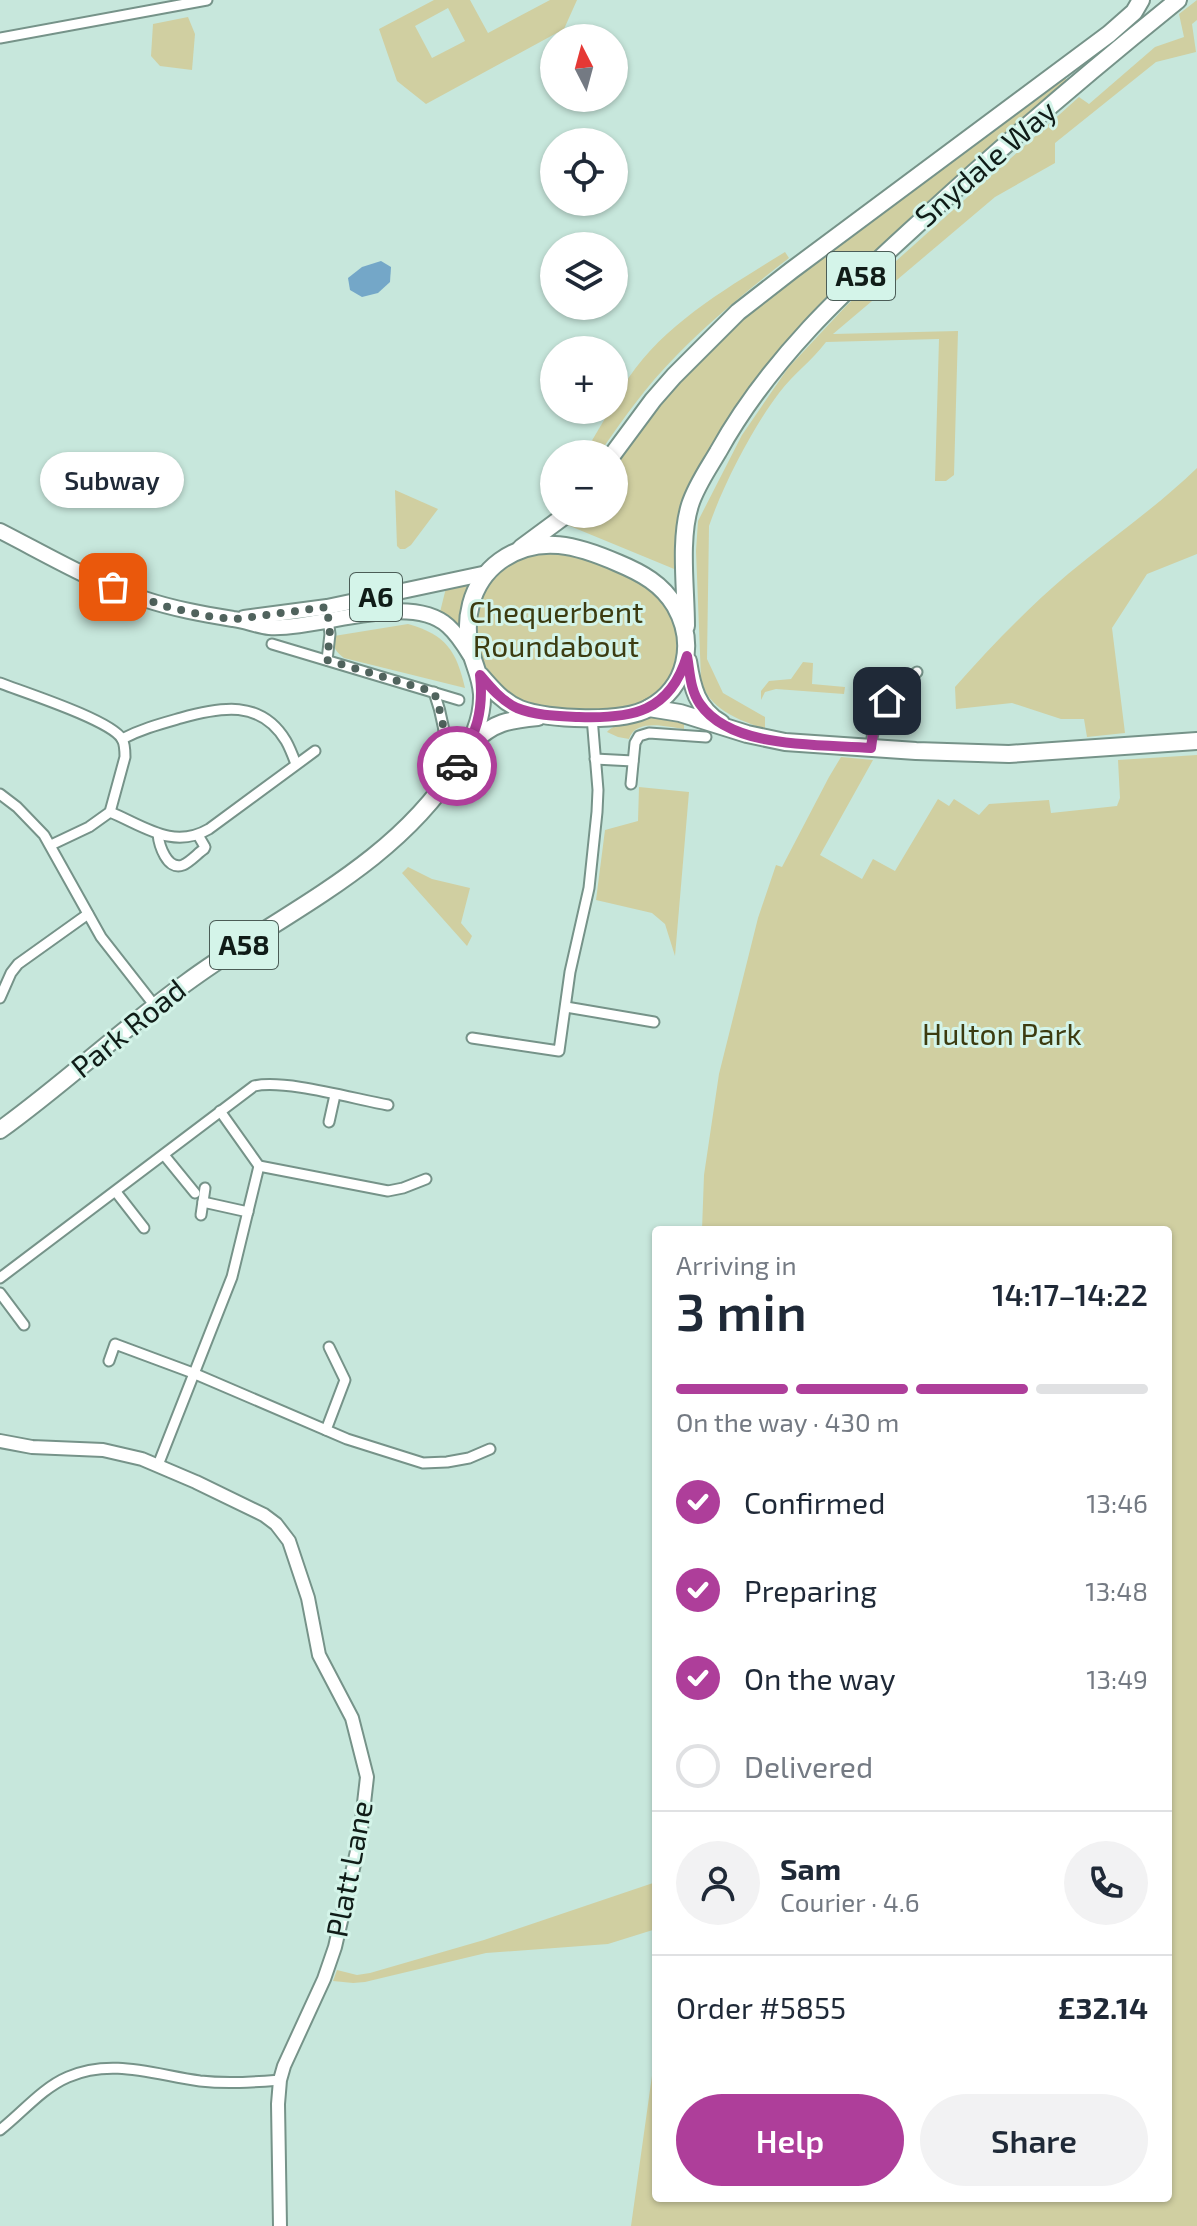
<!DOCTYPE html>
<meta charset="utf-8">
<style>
:root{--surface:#fff;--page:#f2f2f3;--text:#1f2937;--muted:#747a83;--line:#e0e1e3;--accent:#ae3e9a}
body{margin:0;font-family:"Exo 2",sans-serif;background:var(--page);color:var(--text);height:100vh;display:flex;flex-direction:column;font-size:30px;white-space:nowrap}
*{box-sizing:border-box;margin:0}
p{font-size:26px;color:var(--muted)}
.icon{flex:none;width:44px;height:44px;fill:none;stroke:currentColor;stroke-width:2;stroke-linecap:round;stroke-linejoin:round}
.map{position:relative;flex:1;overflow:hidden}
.drawer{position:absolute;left:652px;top:1226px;width:520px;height:976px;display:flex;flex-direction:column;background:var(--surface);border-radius:8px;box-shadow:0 2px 6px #0004}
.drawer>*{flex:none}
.needle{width:52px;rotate:354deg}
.buttons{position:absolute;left:540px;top:24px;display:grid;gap:16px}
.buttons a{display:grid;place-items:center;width:88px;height:88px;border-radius:50%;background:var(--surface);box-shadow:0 2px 6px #0004;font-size:40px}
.pin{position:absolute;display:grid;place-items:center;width:68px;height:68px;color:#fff;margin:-34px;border-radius:16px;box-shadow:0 4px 12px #0006}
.courier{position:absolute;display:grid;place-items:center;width:80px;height:80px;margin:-40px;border:6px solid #ae3e9a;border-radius:50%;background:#fff;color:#222;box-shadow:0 2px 10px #0007}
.bubble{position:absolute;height:56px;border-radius:28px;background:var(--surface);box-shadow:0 2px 6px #0004;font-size:26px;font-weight:600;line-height:56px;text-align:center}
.head em{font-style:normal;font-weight:600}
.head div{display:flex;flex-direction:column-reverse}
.head{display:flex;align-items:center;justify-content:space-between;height:136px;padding:0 24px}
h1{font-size:52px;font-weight:600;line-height:60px}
.bar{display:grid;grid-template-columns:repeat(4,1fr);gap:12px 8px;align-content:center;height:96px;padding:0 24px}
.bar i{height:10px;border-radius:6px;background:var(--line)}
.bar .selected{background:var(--accent)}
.bar p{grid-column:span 4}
.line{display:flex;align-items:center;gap:20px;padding:0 24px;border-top:2px solid var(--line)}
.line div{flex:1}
.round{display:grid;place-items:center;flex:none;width:84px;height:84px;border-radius:42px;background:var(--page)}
ol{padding:0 24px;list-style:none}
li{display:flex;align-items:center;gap:24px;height:88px}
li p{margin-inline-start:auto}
li .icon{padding:8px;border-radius:50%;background:var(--accent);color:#fff;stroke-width:4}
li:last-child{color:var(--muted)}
li i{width:44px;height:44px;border:4px solid var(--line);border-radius:50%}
.button{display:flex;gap:16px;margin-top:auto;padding:16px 24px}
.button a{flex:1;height:92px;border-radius:48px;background:var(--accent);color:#fff;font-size:32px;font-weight:600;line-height:92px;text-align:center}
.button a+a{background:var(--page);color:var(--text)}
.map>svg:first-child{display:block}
.green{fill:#d0cfa1;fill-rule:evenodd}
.water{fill:#74a7c8}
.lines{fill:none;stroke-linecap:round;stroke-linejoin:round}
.street-casing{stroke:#769389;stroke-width:13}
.secondary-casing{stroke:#769389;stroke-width:16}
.primary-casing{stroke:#769389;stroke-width:18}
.highway-casing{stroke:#769389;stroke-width:20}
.street{stroke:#fff;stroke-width:9}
.secondary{stroke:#fff;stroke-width:12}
.primary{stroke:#fff;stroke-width:14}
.highway{stroke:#fff;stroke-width:16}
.done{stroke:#50635d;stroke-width:8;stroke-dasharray:0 14.4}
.route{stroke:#ae3e9a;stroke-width:10}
.labels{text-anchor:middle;stroke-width:6;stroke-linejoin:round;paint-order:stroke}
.shield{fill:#d4f4e9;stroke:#4b5d57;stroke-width:2}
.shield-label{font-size:28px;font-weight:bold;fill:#101c18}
.street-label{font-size:30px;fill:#101c18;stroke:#d4f4e9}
.park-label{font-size:30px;fill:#3c3b10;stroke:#d4f4e9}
</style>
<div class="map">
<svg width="1197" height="2226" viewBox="0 0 1197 2226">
<rect width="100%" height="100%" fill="#c7e7dc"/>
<g class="green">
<path d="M434 0H470L488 33 550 0H577L564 29 426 104 397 81 379 29ZM448 8 465 41 432 58 415 26Z"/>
<path d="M1197 0V20L1192 24 1196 52 1156 62 1055 143V163L995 197 833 334 958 331 954 475 946 481H935L939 339 826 342C812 361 793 374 779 393 753 427 723 485 709 526L707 659 723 693 765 717V729C739 720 707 709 701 679L696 551 698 521 742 435 788 368 847 305 1079 97 1089 104 1155 47 1184 37 1179 14Z"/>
<path d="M188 17 195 34 192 70 160 66 151 56 153 24Z"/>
<path d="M1063 75 1069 83 882 250 695 480 679 571 565 524 578 514H614V465L660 401 749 310Z"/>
<path d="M785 252 789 258C749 289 711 320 676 356 647 385 622 420 599 454H584L610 410H614C614 401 619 395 623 387 658 327 727 288 785 252Z"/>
<path d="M1197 468V554L1147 574 1112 628 1125 733 1087 737 1084 719H1061L1012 703 956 709 955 687C990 647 1028 608 1068 574 1111 538 1157 507 1197 468Z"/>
<path d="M395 490 438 509 411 545 405 549H400L397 546Z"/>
<path d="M552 553C582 554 637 574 657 596 693 633 683 692 631 706 609 712 586 709 564 708 533 707 504 698 487 670 463 632 478 581 517 560 528 555 541 554 552 553Z"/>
<path d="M471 582 460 624H456L440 612 446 588Z"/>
<path d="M408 624C446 635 456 650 465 688L344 658C336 652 332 647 334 636Z"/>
<path d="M803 662 813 663 812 684 845 687 844 694 776 689 765 692 761 700V691L769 681 791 679Z"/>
<path d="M659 717 684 722V729C667 727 636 718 629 739L618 737 607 732C615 722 645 718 659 717Z"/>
<path d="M1197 755V2226H631L656 2047V2198H1168V1230H702L704 1175 719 1074 758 918 776 865 782 867 829 777 841 757 873 760 820 855 862 879 873 859 895 871 938 799 949 806 954 799 979 815 989 804 1049 800 1051 813 1117 806 1120 798 1118 760Z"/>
<path d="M639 787 689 792 675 956 665 924 652 913 596 900 605 830 638 821Z"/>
<path d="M408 867 432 879 470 888 461 923 472 936 467 946 402 873Z"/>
<path d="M656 1882V1929L608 1944 486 1953 365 1982 353 1983 333 1981 337 1970 357 1975 370 1973 484 1940Z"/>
</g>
<path class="water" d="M381 261 391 267 390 282 378 293 362 297 350 290 348 278 362 267Z"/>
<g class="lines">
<g class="street-casing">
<g id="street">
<path d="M0 38 207 0"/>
<path d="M272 644 459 700"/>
<path d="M327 660 330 634 328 619"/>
<path d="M0 683C23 692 111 720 122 739 125 744 125 751 125 757L110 812 89 827 51 845"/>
<path d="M434 692C444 720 448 746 446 776"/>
<path d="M122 739C141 729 160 724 181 718 220 707 261 699 286 741 290 748 293 756 296 764"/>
<path d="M871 748C873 710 892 696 917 672"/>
<path d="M595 759 633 761"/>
<path d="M631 784 635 743 639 736 649 733 706 737"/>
<path d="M0 794 17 807 44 835 101 937 155 1006"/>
<path d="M110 812C144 826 173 850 209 829L315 751"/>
<path d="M158 834C159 845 167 871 183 865 190 862 198 853 204 849L205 847 198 835"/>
<path d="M0 998 11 973 18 964 88 914"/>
<path d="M566 1007 654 1022"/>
<path d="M472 1038 559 1051 570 972 589 888 597 812 598 790 592 717"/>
<path d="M220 1111 259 1166"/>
<path d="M329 1122 335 1095"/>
<path d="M164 1155 195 1193"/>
<path d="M259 1166 388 1191 403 1188 426 1179"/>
<path d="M116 1192 144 1228"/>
<path d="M203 1202 248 1212"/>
<path d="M201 1215 205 1188"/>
<path d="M0 1278 254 1086C285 1079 354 1099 388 1105"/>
<path d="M0 1293 24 1325"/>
<path d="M109 1361 115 1344 193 1373 347 1439 423 1463 447 1462 469 1458 490 1449"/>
<path d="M326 1430 345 1380 329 1347"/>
<path d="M158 1465 232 1277 259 1166"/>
<path d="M0 2130C22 2113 42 2088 68 2077 112 2058 155 2075 200 2081 228 2084 253 2082 280 2080"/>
</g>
</g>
<g class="secondary-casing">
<path id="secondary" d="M0 1441 32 1447 103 1450 142 1459 196 1482 264 1515 276 1524 289 1541 308 1598 319 1655 352 1718 367 1777 360 1838 335 1947 324 1979 284 2066 280 2080 278 2104 280 2226"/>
</g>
<g class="primary-casing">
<g id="primary">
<path d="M0 531C47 555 94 583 144 599 174 609 203 614 233 619 245 620 257 626 269 627 320 630 409 591 448 626 457 634 464 645 470 655"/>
<path d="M244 618 327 607 487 573"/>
</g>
</g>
<g class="highway-casing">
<g id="highway">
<path d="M613 454 653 400 674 376 738 312 792 270 1109 34 1134 12 1141 0"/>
<path d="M521 548 567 514"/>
<path d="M686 626C686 589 679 540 690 505 696 486 708 469 718 452 769 360 844 291 921 221 1004 144 1090 71 1178 0"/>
<path d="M688 661C692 687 697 709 721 723"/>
<path d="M649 708 680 713 747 734 785 742 916 751 1009 754 1197 741"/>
<path d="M472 743C494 722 508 720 538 717"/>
<path d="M0 1130C64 1084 122 1029 186 983 279 914 392 868 456 767 470 746 483 719 482 694 481 679 476 669 472 656 462 622 470 583 500 561 539 533 579 546 618 563 642 573 662 584 675 606 696 643 687 687 649 708 623 723 548 720 520 709 503 702 492 689 480 675"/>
</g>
</g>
<use href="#street" class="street"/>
<use href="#secondary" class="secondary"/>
<use href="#primary" class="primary"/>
<use href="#highway" class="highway"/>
</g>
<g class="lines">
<path class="done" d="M113 587 164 606 212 617 236 619 327 607 330 634 327 660 434 692C445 723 448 750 445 783L457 766"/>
<path class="route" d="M457 766C476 735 484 711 480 675 491 688 502 701 517 708 537 716 559 716 579 717 632 719 670 712 687 656 690 672 690 690 700 704 732 750 822 744 871 748L874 725 887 701"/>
</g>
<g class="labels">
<g class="shield">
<rect x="827" y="252" width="68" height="48" rx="6"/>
<rect x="350" y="573" width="52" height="48" rx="6"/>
<rect x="210" y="921" width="68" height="48" rx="6"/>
</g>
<g class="shield-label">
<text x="861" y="286">A58</text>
<text x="376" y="607">A6</text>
<text x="244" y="955">A58</text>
</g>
<g class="street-label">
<text transform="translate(986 164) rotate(-41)" y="10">Snydale Way</text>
<text transform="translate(129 1029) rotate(-39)" y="10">Park Road</text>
<text transform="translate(350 1869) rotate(-79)" y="10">Platt Lane</text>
</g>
<g class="park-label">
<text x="556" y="623">Chequerbent<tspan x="556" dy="34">Roundabout</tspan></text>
<text x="1002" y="1045">Hulton Park</text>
</g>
</g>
</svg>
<div class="buttons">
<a><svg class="needle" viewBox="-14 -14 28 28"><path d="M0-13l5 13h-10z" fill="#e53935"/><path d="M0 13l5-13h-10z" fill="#747a83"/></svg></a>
<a><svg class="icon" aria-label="locate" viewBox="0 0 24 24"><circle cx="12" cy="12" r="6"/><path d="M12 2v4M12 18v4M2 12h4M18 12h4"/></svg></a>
<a><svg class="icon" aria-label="layers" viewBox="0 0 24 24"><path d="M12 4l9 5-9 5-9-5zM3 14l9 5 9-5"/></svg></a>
<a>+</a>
<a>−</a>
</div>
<div class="pin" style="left:113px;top:587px;background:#ea580c"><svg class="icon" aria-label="bag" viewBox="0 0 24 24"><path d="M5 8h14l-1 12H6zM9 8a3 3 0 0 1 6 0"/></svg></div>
<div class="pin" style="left:887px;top:701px;background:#1f2937"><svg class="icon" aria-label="home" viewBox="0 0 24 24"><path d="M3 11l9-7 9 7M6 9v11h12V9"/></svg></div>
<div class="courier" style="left:457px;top:766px"><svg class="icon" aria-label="car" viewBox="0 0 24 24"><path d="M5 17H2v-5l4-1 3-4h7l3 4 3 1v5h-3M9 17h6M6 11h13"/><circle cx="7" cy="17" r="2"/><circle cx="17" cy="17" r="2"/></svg></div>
<div class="bubble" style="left:40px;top:452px;width:144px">Subway</div>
<section class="drawer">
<div class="head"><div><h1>3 min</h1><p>Arriving in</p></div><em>14:17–14:22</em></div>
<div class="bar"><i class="selected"></i><i class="selected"></i><i class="selected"></i><i></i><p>On the way · 430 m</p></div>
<ol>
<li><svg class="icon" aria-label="check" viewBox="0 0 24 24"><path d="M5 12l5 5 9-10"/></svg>Confirmed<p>13:46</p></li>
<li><svg class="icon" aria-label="check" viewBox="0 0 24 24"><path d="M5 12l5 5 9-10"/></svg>Preparing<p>13:48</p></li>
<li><svg class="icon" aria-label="check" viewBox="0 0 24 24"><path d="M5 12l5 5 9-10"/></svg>On the way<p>13:49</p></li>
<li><i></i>Delivered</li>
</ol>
<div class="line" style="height:144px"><a class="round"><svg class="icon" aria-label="person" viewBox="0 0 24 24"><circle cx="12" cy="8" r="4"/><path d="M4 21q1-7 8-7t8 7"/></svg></a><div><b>Sam</b><p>Courier · 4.6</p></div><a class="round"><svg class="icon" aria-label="phone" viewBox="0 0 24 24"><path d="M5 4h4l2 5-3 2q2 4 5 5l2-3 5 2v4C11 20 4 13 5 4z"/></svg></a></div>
<div class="line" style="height:104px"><div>Order #5855</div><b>£32.14</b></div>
<div class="button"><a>Help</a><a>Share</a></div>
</section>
</div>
